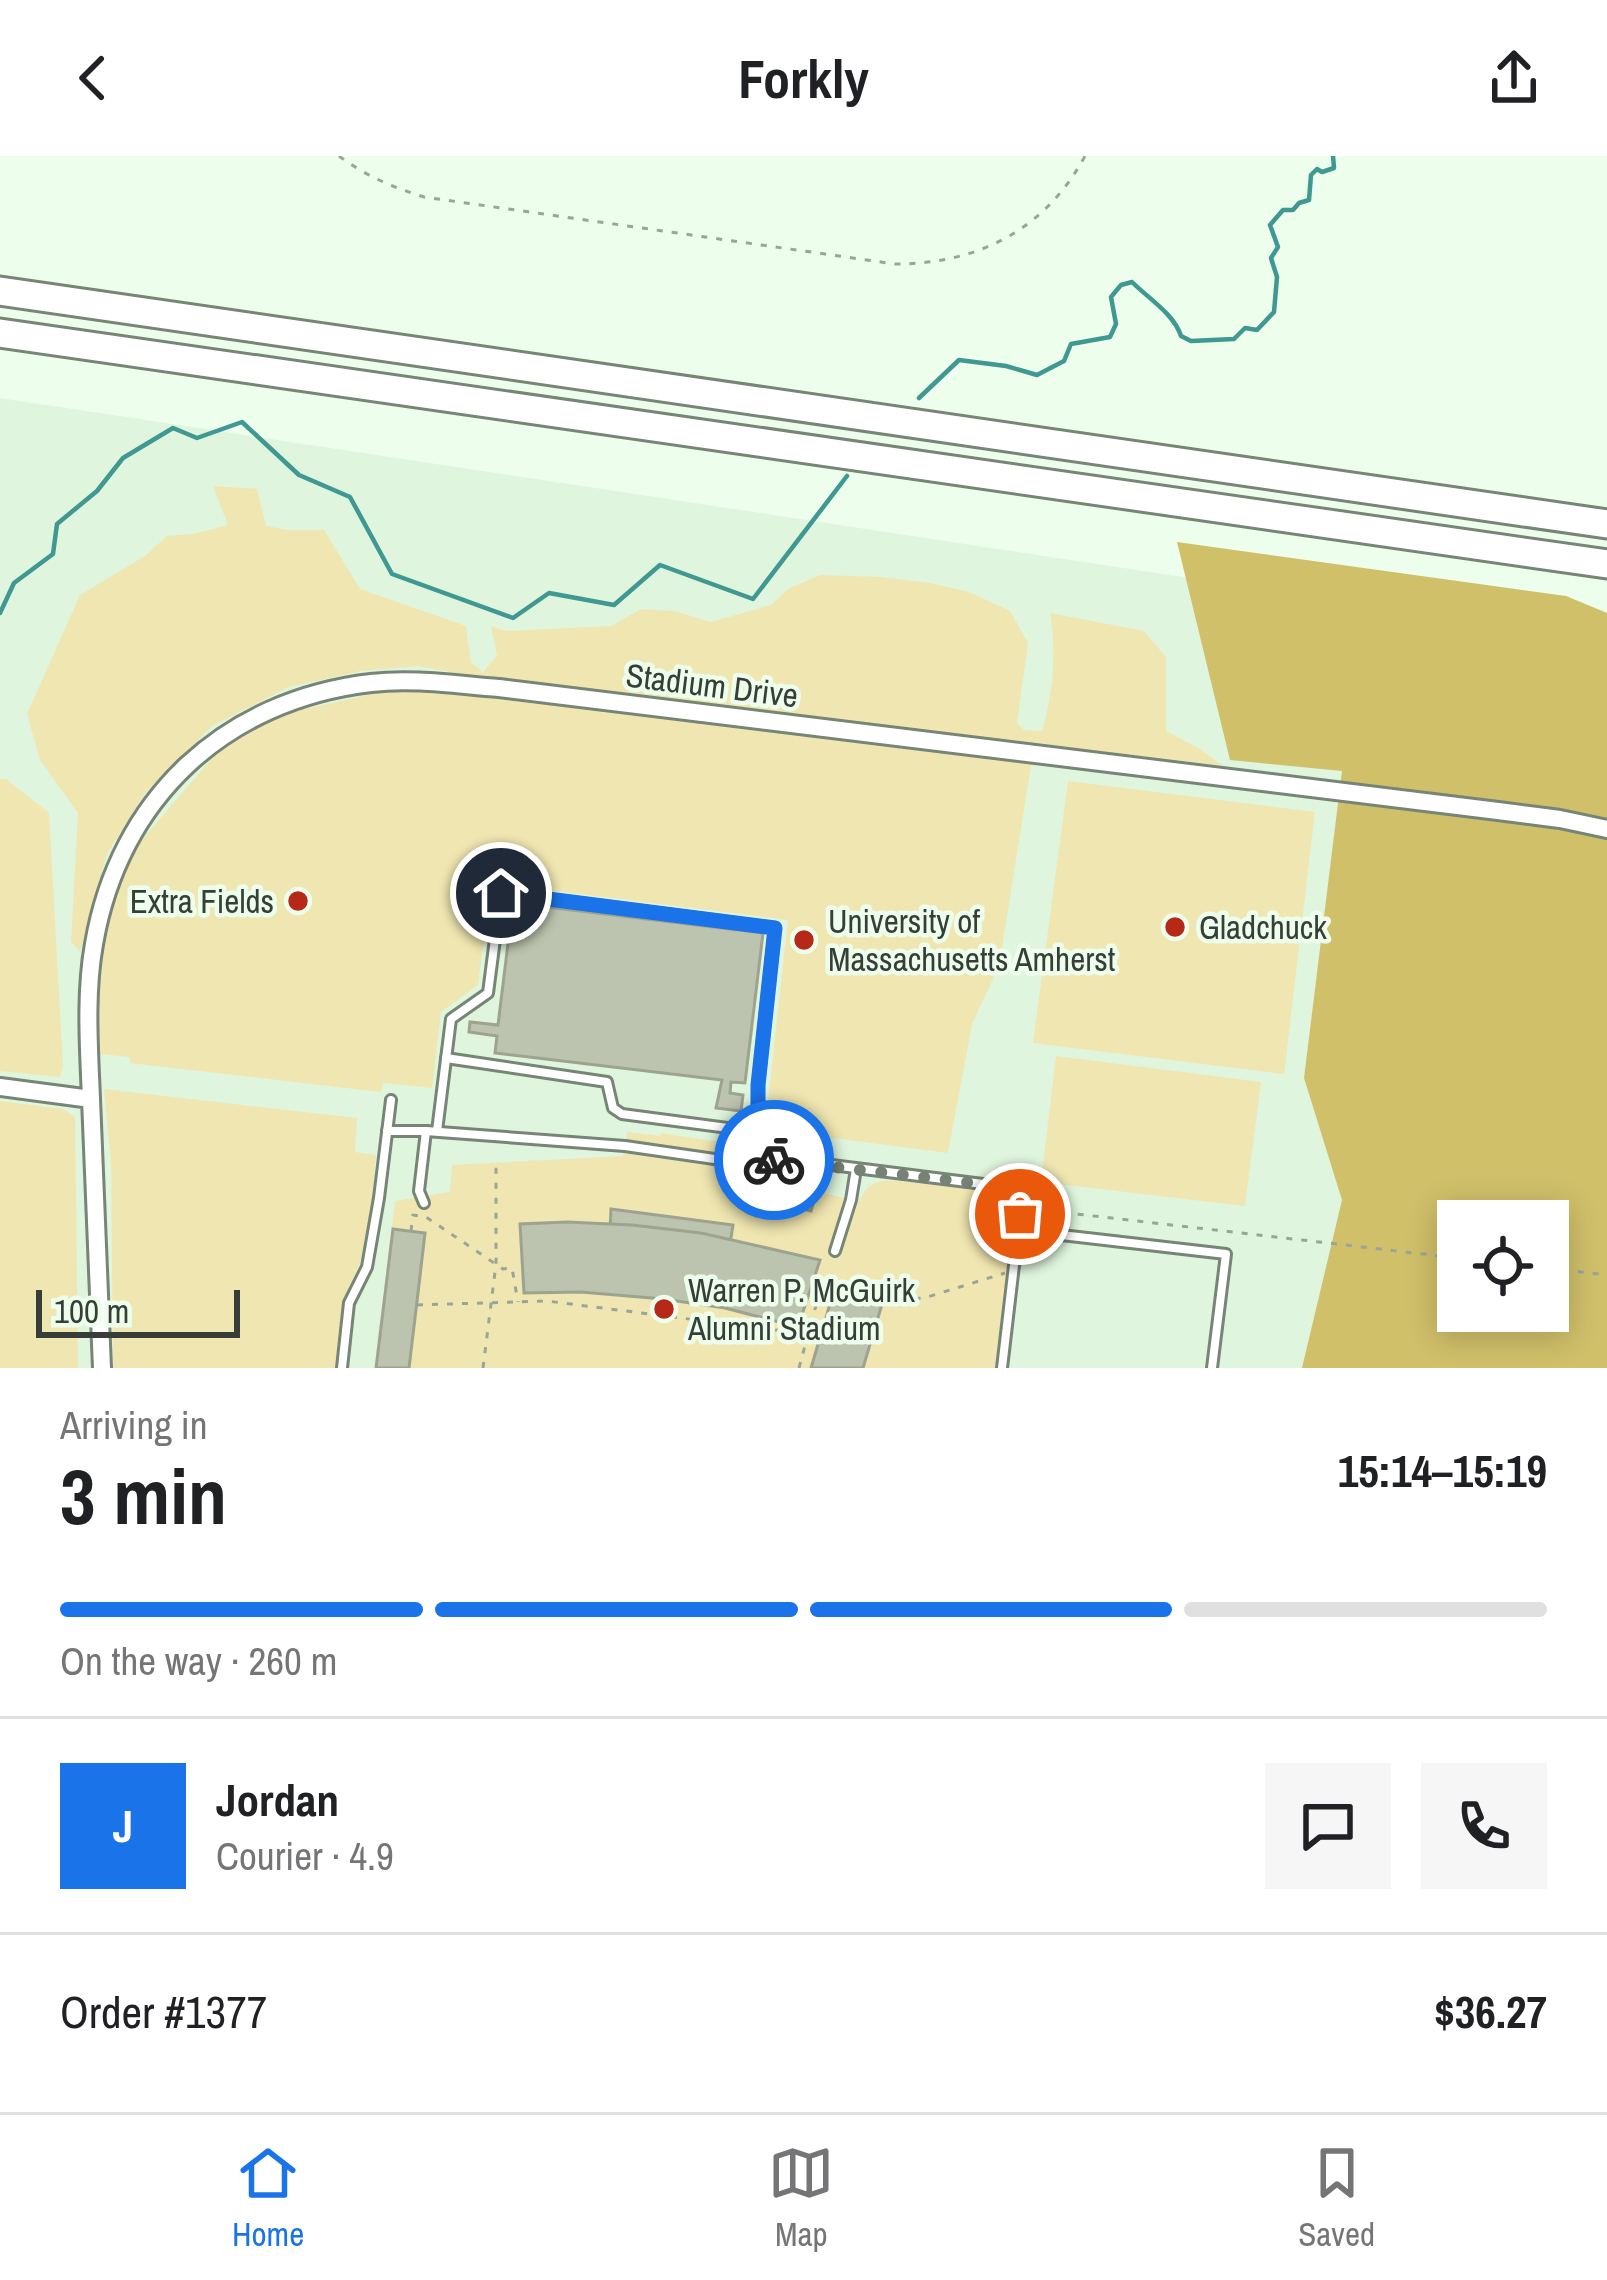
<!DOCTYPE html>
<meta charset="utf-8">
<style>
:root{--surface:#fff;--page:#f6f6f6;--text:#202124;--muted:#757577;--line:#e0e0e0;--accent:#1a73e8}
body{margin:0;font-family:"Archivo Narrow",sans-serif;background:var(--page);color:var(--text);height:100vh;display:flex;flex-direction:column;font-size:45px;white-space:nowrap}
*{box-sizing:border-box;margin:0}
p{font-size:39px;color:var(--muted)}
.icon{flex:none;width:66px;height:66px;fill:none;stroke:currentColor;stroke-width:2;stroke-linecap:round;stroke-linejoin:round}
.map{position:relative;height:1212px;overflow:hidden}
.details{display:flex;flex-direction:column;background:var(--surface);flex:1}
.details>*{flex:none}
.fabs{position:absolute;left:1437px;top:1044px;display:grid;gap:24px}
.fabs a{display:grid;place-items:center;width:132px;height:132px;border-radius:0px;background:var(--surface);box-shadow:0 6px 30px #0003;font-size:60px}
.scale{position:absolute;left:36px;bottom:30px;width:204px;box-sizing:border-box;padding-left:12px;border:6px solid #373e37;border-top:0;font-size:33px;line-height:42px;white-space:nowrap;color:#373e37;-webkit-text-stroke:9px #edfeec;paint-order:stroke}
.pin{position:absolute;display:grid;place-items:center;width:102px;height:102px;color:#fff;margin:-51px;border:6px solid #fff;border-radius:50%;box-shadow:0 3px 12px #0007}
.courier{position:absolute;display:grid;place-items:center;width:120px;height:120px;margin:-60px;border:9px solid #1a73e8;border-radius:50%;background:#fff;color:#222;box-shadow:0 3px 15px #0007}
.head em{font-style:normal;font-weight:700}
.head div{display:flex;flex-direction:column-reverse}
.head{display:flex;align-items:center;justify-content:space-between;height:204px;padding:0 60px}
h1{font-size:78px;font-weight:700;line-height:90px}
.bar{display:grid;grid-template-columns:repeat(4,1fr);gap:18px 12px;align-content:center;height:144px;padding:0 60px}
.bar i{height:15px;border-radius:9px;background:var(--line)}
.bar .current{background:var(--accent)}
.bar p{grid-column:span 4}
.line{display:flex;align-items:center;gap:30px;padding:0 60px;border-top:3px solid var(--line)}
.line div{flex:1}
.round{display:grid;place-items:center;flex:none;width:126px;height:126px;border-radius:0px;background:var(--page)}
header{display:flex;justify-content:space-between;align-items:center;height:156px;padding:0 60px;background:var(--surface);font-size:54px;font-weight:700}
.tab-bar{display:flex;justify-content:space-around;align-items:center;height:168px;border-top:3px solid var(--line);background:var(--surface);font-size:33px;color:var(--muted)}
.tab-bar a{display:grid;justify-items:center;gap:6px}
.tab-bar .current{color:var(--accent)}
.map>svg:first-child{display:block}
.built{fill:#dff5dd;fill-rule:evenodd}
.green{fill:#f0e6b1}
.forest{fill:#d0c06a;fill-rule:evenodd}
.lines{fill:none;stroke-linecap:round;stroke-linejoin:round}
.stream{stroke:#3f9891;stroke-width:4.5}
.building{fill:#bcc3ae;stroke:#9da38e;stroke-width:3}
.lane-casing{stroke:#768575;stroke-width:14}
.street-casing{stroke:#768575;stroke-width:22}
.primary-casing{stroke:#768575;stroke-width:33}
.path{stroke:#99a598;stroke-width:3;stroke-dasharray:6 9;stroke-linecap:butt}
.lane{stroke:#fff;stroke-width:8}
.street{stroke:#fff;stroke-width:16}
.primary{stroke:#fff;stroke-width:27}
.done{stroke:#778176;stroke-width:12;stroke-dasharray:0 21.6}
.route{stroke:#1a73e8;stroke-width:15}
.poi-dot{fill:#b62919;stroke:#edfeec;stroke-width:4.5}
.labels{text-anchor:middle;stroke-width:9;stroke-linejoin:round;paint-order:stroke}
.street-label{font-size:33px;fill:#373e37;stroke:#edfeec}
.poi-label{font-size:33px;fill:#373e37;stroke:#edfeec;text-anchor:start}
</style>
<header><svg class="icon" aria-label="back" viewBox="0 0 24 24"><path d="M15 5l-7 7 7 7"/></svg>Forkly<svg class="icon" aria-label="share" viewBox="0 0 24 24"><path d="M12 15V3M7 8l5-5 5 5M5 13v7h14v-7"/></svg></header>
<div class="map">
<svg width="1607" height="1212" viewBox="0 0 1607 1212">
<rect width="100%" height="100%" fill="#edfeec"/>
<path class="built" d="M0 242 1560 478 1607 1212H0ZM1458 1065H1548V1155H1458Z"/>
<g class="green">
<path d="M213 330 257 333 266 370 288 374H324L360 433 466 470 471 507 481 514V518L497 500 491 470 506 475 611 470 641 453 674 455 711 466 771 449 788 433 820 419 880 421 930 427 969 436 1010 455 1028 487 1017 567 1024 574 1042 575C1053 537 1057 496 1050 457L1144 475 1166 501V575L1200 593 1223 610 480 521 417 510 361 515 289 531 212 570 146 636 107 698 80 796 71 785 78 657 40 604 27 558 80 439 145 400 167 380 193 378 228 369Z"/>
<path d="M427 526 1033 597 999 810 972 868 948 997 765 973 788 764 491 727 478 829 441 856 432 932 383 927 381 936 130 907V901L90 897 111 720 242 567Z"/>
<path d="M0 623H6L49 657 63 910 60 921 0 915Z"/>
<path d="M1068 625 1315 656 1284 918 1033 887Z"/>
<path d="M1056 900 1261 926 1245 1050 1041 1026Z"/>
<path d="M104 933 357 962 355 996 376 999 370 1070 361 1105 344 1141 336 1212H113L111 1006Z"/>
<path d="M0 945 63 953 75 961 78 1212H0Z"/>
<path d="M627 976 660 980 661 977 737 989 734 1020 766 1025 767 1022 859 1046C863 1037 867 1029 878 1026 891 1021 980 1033 994 1039 1007 1046 1012 1055 1014 1070L996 1212H376L395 1045 450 1036 452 1009 623 1000Z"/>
</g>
<path class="forest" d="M1177 386 1566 440 1607 457V1212H1302L1342 1044 1304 922 1342 615 1230 604ZM1458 1065H1548V1155H1458Z"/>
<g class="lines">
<g class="stream">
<path d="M919 242 959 204 1006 210 1037 219 1064 205 1071 188 1110 181 1116 168 1111 141 1121 129 1132 126C1149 143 1174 158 1181 180L1191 185 1234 183 1245 172 1257 174 1274 156 1277 121 1271 102 1278 91 1270 69 1283 54H1293L1299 47 1309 44 1311 19 1317 13 1322 16 1334 12 1333 0"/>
<path d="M0 457 14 427 53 398 57 368 97 335 123 302 173 272 197 282 242 266 299 319 350 341 392 418 513 462 549 437 614 449 660 409 753 443 847 320"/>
</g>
</g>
<g class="building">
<path d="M513 747 763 777 745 927 731 926 730 937 743 939 741 955 716 952 722 924 495 897 497 880 469 876 470 866 498 869Z"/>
<path d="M767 1022 817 1034 811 1055 762 1043Z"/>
<path d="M611 1053 733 1069 730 1088 653 1076 610 1074Z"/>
<path d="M567 1066 632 1069 701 1077 820 1104 798 1171 725 1152 663 1143 581 1136 524 1137 520 1068Z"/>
<path d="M393 1073 425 1077 418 1137 409 1212H376Z"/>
<path d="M835 1131 883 1145 863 1212H811Z"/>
</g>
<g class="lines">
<g class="lane-casing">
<g id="lane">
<path d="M446 902 607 926 613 952 622 958 781 979"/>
<path d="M387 975H426L625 990 735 1006 792 1004 991 1029C1004 1035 1018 1043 1020 1058L1002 1212"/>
<path d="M437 975 451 863 488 837 501 737 775 772 758 929V957L753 976 751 1004"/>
<path d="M424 1047 419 1035 426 975"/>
<path d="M1018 1074 1226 1098 1212 1212"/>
<path d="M835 1095 851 1044 856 1013"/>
<path d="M342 1212 349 1147 367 1111 379 1042 391 944"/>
</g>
</g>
<g class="street-casing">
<g id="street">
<path d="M0 931 91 943 102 1212"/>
<path d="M91 943C89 892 85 838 94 788 119 642 225 544 371 527 414 522 457 529 499 532L1498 655 1560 663 1607 673"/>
</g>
</g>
<g class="primary-casing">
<g id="primary">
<path d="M0 135 1607 368"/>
<path d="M0 177 1607 408"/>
</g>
</g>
<g class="path">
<path d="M339 0C366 20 392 31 424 41L895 108C978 108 1045 74 1085 0"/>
<path d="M1033 1053 1458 1102"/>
<path d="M411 1075 413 1059 426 1061 503 1113 512 1112 518 1146"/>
<path d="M1548 1112 1607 1119"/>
<path d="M885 1139 907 1143 924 1142 1005 1117"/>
<path d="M417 1149 547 1145 807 1178"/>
<path d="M483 1212 496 1108V1007"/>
<path d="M799 1212 822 1127"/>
</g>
<use href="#lane" class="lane"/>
<use href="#street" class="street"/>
<use href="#primary" class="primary"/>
</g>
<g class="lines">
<path class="done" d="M774 1004 991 1029C1003 1035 1018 1043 1020 1058"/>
<path class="route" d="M501 737 775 772 758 929V957L751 1004H774"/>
</g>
<g class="poi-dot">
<circle cx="298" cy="745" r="12"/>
<circle cx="1175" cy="771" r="12"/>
<circle cx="804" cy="784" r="12"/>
<circle cx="664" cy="1153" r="12"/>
</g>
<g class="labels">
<g class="street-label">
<text transform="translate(712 529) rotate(7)" y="12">Stadium Drive</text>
</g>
<g class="poi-label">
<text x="274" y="757" text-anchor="end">Extra Fields</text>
<text x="828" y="777">University of<tspan x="828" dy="38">Massachusetts Amherst</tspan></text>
<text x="1199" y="783">Gladchuck</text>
<text x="688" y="1146">Warren P. McGuirk<tspan x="688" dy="38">Alumni Stadium</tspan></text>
</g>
</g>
</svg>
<div class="fabs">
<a><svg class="icon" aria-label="locate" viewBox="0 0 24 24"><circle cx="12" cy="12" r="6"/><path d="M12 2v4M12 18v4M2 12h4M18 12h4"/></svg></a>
</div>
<div class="scale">100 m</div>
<div class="pin" style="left:1020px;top:1058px;background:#ea580c"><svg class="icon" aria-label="bag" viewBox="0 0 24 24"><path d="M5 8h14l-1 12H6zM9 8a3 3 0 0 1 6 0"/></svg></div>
<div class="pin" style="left:501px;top:737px;background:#1f2937"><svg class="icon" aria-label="home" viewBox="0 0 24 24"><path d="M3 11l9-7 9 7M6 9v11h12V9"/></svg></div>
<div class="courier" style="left:774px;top:1004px"><svg class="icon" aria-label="bike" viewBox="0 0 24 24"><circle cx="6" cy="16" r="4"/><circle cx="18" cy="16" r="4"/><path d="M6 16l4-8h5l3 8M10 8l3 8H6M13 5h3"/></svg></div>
</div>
<section class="details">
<div class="head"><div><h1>3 min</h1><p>Arriving in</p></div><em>15:14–15:19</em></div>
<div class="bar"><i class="current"></i><i class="current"></i><i class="current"></i><i></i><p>On the way · 260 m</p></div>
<div class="line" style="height:216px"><b class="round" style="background:var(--accent);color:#fff">J</b><div><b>Jordan</b><p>Courier · 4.9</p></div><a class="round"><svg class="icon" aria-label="chat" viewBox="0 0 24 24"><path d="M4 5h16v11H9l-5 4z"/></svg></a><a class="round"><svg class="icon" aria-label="phone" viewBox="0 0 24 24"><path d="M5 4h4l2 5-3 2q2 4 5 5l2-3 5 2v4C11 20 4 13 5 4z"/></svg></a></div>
<div class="line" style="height:156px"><div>Order #1377</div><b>$36.27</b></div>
</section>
<nav class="tab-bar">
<a class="current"><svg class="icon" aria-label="home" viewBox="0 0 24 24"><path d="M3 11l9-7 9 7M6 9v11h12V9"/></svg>Home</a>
<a><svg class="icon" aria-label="map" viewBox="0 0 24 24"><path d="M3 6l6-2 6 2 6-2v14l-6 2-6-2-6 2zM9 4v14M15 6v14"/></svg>Map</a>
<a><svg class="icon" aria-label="saved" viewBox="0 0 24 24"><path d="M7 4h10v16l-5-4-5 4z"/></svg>Saved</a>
</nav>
